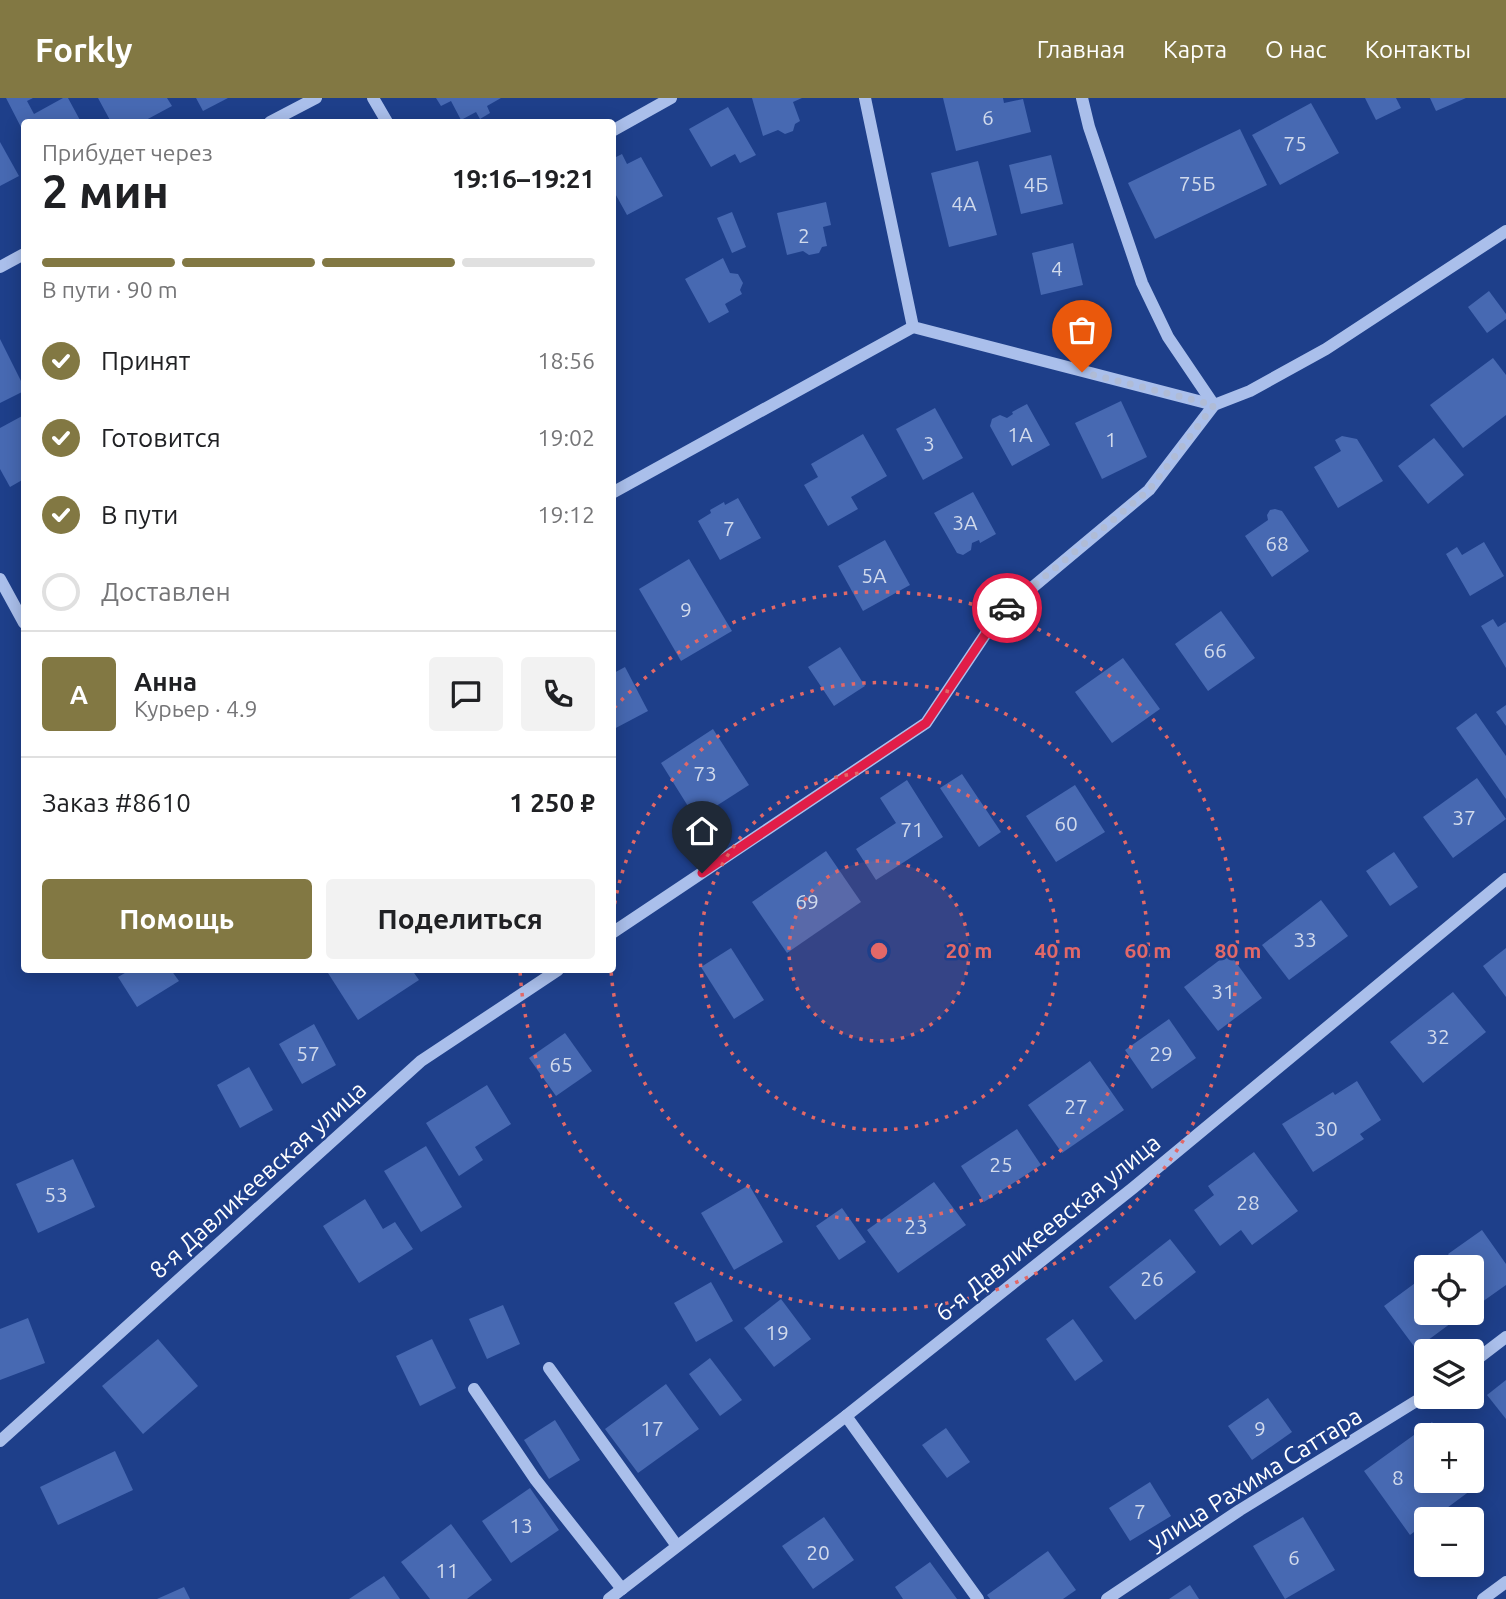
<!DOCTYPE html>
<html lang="ru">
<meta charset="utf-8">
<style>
:root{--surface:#fff;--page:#f2f2f2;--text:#202124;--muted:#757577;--line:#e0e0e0;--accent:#827843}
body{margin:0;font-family:Ubuntu,sans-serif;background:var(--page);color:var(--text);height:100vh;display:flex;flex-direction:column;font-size:26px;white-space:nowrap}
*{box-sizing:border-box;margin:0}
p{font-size:23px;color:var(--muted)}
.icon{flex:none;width:38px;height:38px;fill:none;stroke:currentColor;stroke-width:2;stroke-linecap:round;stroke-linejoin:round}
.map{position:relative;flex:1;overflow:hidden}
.panel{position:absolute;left:21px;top:21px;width:595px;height:854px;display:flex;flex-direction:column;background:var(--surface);border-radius:7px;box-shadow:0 4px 18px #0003}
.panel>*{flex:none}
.fabs{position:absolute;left:1414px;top:1157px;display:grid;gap:14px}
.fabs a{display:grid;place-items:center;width:70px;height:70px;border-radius:7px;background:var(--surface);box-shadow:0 4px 18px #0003;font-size:35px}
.pin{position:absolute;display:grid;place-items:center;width:60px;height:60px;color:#fff;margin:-72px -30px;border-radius:50% 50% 50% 0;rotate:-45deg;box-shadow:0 0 7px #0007}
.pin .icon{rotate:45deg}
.courier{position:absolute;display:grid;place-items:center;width:70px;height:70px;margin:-35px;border:5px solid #e11d48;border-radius:50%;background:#fff;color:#222;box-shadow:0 2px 9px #0007}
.summary em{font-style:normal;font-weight:700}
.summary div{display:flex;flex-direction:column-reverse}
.summary{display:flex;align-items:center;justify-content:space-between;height:119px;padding:0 21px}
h1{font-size:46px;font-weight:700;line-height:52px}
.bar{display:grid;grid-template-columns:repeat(4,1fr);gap:10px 7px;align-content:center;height:84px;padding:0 21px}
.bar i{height:9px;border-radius:5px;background:var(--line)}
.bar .active{background:var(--accent)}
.bar p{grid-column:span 4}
.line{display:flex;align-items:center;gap:18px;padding:0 21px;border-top:2px solid var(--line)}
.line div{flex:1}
.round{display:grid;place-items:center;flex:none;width:74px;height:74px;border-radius:7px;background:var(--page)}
ol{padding:0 21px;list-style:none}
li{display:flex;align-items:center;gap:21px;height:77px}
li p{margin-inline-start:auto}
li .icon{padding:7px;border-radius:50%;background:var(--accent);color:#fff;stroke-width:4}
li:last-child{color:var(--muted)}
li i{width:38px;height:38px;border:4px solid var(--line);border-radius:50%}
.action{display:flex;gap:14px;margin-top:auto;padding:14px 21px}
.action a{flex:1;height:80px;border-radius:7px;background:var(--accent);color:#fff;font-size:28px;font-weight:700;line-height:80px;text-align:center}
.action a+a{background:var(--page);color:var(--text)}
header{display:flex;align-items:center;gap:42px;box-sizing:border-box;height:98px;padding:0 35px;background:var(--accent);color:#fff}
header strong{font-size:33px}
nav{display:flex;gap:38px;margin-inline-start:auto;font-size:24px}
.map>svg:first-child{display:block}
.building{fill:#4769b2}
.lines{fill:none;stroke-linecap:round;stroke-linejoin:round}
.minor{stroke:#aabfeb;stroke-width:12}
.done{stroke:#b0bcd6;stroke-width:7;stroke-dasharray:0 12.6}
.route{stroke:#e11d48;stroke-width:9}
.ring{fill:none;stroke:#e26868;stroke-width:3.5;stroke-dasharray:3.5 7}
.labels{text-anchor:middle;stroke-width:5;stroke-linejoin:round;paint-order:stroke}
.number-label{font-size:21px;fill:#d1daec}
.street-label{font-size:24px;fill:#fff;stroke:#1e3f8a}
.centre{fill:#e26868;stroke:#1e3f8a;stroke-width:3.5}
.ring-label{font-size:21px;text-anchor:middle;font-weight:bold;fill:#e26868;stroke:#1e3f8a;stroke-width:5;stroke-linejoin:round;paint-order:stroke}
</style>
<header>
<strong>Forkly</strong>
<nav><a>Главная</a><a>Карта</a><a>О нас</a><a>Контакты</a></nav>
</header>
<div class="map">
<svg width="1506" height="1501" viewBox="0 0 1506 1501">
<rect width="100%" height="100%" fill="#1e3f8a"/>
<g class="building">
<path d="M6 0H33L27 3 34 16 63 0H68L81 24H24V35Z"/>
<path d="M98 0H167L172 8 146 22 147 24H111Z"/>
<path d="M196 0H228L203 13Z"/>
<path d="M436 0H501L487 8 490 15 480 21 476 14 461 22 451 3 441 8Z"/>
<path d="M752 0H802L793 4 800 23 795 26 793 33 785 36 778 32 763 38Z"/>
<path d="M943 0H1003L1004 5 1023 1 1031 34 956 53Z"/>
<path d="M1365 0H1396L1401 10 1376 22Z"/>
<path d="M1430 0H1466L1436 13Z"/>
<path d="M1311 5 1339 55 1280 87 1252 37Z"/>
<path d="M728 9 756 57 740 65 735 56 711 69 689 31Z"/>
<path d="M1240 31 1267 87 1155 141 1128 85Z"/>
<path d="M0 44 19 78 0 88Z"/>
<path d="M622 56 627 66 641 59 663 98 627 117 612 90V61Z"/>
<path d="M1051 57 1063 106 1021 116 1009 67Z"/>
<path d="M978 63 997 137 949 149 931 75Z"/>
<path d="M826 104 831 127 823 129 827 148 822 149 819 155 809 157 803 153 787 157 777 115Z"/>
<path d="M732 114 746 149 732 155 717 120Z"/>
<path d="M1073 145 1083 187 1041 197 1032 155Z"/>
<path d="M723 160 730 175 738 176 743 185 740 192 742 196 725 206 729 214 709 225 685 181Z"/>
<path d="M1489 193 1506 216V221L1487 235 1468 209Z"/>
<path d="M0 241 24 289V293L0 305Z"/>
<path d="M1493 260 1506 277V317L1463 350 1430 307Z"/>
<path d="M1121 303 1147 359 1102 381 1075 325Z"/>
<path d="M1027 306 1050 347 1012 368 990 328 992 321 1000 317 1007 320 1013 316 1012 314Z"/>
<path d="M935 310 963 360 923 382 896 331Z"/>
<path d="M24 317V381L10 389 0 371V330Z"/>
<path d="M863 336 887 378 851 399 858 411 828 428 804 387 818 379 811 366Z"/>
<path d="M1342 338 1357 341 1383 383 1338 410 1314 369 1341 353 1335 342Z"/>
<path d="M1434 340 1464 377 1428 406 1398 368Z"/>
<path d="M973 394 996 436 980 445 979 442 972 445 971 452 963 457 957 455 934 415Z"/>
<path d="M738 400 761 440 720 462 698 423 711 415 710 412 724 404 725 407Z"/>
<path d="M1275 411 1282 413 1309 453 1272 479 1245 438 1268 422 1267 417 1270 412Z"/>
<path d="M885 442 910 487 863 513 838 468Z"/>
<path d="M1484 444 1504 478 1470 498 1446 456 1457 449 1462 457Z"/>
<path d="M689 461 732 533 681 563 639 491Z"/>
<path d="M1221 513 1255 560 1208 593 1175 546Z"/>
<path d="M1493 521 1498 529 1506 524V570L1481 528Z"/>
<path d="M840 549 865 588 834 608 808 569Z"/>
<path d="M1123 560 1160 611 1112 645 1075 594Z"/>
<path d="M625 569 648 613 612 632V576Z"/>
<path d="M1506 607V628L1496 614Z"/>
<path d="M1476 615 1506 658V701L1456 630Z"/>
<path d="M713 631 749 687 696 721 661 665Z"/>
<path d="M962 676 1001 734 979 749 940 690Z"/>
<path d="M1477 680 1506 721 1453 760 1423 719Z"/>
<path d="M907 682 943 739 876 782 856 751 896 725 880 700Z"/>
<path d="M1075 687 1105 734 1056 764 1026 718Z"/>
<path d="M826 753 861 804 787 855 752 804Z"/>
<path d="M1394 754 1418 789 1390 808 1366 773Z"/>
<path d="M1321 802 1348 838 1289 882 1262 847Z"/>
<path d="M731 850 764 902 734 921 701 869Z"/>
<path d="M1506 850V899L1483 868Z"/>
<path d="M1229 855 1262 900 1218 933 1184 889Z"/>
<path d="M130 872H171L179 883 137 909 118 879Z"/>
<path d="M333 872H412L419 882 358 922 328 875Z"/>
<path d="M1453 894 1486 934 1423 985 1390 944Z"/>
<path d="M1169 921 1196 960 1152 991 1125 952Z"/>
<path d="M314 926 336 967 302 986 279 946Z"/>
<path d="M565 935 592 973 556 998 529 960Z"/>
<path d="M1090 963 1124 1012 1062 1055 1028 1007Z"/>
<path d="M249 969 273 1012 240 1030 217 987Z"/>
<path d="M1357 983 1381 1022 1360 1036 1364 1041 1313 1074 1282 1026 1333 994 1335 997Z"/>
<path d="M487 987 511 1026 475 1049 483 1062 459 1078 426 1025Z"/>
<path d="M1017 1031 1041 1067 984 1104 961 1068Z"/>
<path d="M426 1048 462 1109 421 1134 384 1073Z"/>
<path d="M1254 1054 1298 1113 1252 1147 1241 1132 1220 1148 1194 1112 1214 1097 1208 1088Z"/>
<path d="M73 1061 95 1109 38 1135 16 1086Z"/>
<path d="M934 1084 966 1127 898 1175 867 1132Z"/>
<path d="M749 1087 783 1144 734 1172 701 1115Z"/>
<path d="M365 1101 383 1131 395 1124 413 1151 359 1185 323 1128Z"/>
<path d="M842 1110 866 1144 839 1162 816 1128Z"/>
<path d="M1482 1132 1506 1166V1187L1482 1204 1472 1189V1169H1457L1448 1156Z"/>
<path d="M1170 1141 1196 1174 1135 1222 1109 1189Z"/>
<path d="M1426 1177V1214H1466L1416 1251 1384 1208Z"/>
<path d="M711 1184 733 1223 696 1244 674 1205Z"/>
<path d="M781 1201 811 1241 774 1269 744 1230Z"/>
<path d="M503 1207 520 1246 487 1261 469 1221Z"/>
<path d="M28 1220 45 1265 0 1282V1231Z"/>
<path d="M1073 1221 1103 1263 1075 1283 1046 1241Z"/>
<path d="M158 1241 198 1288 143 1336 102 1288Z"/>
<path d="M432 1241 456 1290 420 1308 396 1258Z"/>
<path d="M710 1260 742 1302 720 1318 689 1276Z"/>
<path d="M1506 1282V1321L1487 1297Z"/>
<path d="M666 1286 699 1331 638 1375 605 1331Z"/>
<path d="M1268 1300 1292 1334 1252 1362 1228 1328Z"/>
<path d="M555 1322 580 1362 549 1381 524 1342Z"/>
<path d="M1432 1324 1442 1337H1426V1382H1472V1378L1478 1387 1432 1421H1426V1425L1410 1437 1364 1373Z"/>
<path d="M946 1330 970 1364 947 1380 922 1347Z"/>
<path d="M115 1353 133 1392 58 1427 40 1389Z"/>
<path d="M1150 1384 1171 1418 1130 1443 1109 1410Z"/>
<path d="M530 1390 559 1432 511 1465 482 1423Z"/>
<path d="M824 1419 854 1462 813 1491 782 1448Z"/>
<path d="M1303 1419 1335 1472 1285 1501 1253 1448Z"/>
<path d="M451 1426 492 1482 467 1501H430L401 1464Z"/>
<path d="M1048 1453 1076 1492 1063 1501H990L987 1497Z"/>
<path d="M930 1464 957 1501H903L895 1489Z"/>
<path d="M384 1478 400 1501H349Z"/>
<path d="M1190 1487 1199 1501H1169Z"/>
<path d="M184 1489 190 1501H157Z"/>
</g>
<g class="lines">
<g class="minor">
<path d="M373 0 387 24"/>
<path d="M865 0 913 229 1214 307"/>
<path d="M1082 0 1089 29 1142 185 1168 239 1214 307"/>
<path d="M270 24 316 0"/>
<path d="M612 33 671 0"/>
<path d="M0 169 24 156"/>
<path d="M612 395 913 229"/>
<path d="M0 481 24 525"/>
<path d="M612 835 926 625 997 519 1149 392 1214 307 1250 293 1326 251 1506 133"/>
<path d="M1472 1265 1506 1239"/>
<path d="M549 1270 677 1448"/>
<path d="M474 1291 535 1381 622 1491"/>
<path d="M846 1318 978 1501"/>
<path d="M0 1343 421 963 558 872"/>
<path d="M609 1501 846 1318 1133 1090 1506 781"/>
<path d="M1107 1501 1240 1412 1426 1297"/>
<path d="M1483 1501 1506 1484"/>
</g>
</g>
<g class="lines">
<path class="done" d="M1007 510 1149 392 1214 307 1082 274"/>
<path class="route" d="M702 775 926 625 997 519 1007 510"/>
</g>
<circle cx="879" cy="853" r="90" fill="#e26868" fill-opacity=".12"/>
<g class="ring">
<circle cx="879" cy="853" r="90"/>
<circle cx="879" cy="853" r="179"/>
<path d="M613 816A269 269 0 1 1 611 872"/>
<path d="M614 610A359 359 0 1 1 520 872"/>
</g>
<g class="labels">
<g class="number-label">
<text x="988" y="27">6</text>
<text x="1295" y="53">75</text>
<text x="1197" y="93">75Б</text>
<text x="1036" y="94">4Б</text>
<text x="964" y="113">4А</text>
<text x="804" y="145">2</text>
<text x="1057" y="178">4</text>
<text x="1020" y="344">1А</text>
<text x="1111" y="349">1</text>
<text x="929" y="353">3</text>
<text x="965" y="432">3А</text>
<text x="729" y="438">7</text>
<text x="1277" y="453">68</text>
<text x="874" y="485">5А</text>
<text x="686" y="519">9</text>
<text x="1215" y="560">66</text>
<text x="705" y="683">73</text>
<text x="1464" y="727">37</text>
<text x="1066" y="733">60</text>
<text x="912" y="739">71</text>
<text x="807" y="811">69</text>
<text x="1305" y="849">33</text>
<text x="1223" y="901">31</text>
<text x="1438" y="946">32</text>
<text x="308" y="963">57</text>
<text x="1161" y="963">29</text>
<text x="561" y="974">65</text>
<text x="1076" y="1016">27</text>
<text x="1326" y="1038">30</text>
<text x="1001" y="1074">25</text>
<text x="56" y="1104">53</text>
<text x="1248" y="1112">28</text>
<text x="916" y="1136">23</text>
<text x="1152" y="1188">26</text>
<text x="777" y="1242">19</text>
<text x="652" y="1338">17</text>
<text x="1260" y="1338">9</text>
<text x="1398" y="1387">8</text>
<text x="1140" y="1421">7</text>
<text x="521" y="1435">13</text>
<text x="818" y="1462">20</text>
<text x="1294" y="1467">6</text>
<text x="447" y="1480">11</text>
</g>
<g class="street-label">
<text transform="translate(258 1082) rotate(-42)" y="8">8-я Давликеевская улица</text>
<text transform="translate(1048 1130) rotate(-39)" y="8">6-я Давликеевская улица</text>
<text transform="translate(1255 1381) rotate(-32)" y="8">улица Рахима Саттара</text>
</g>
</g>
<circle cx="879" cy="853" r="10" class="centre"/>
<g class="ring-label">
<text x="969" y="860">20 m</text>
<text x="1058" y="860">40 m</text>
<text x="1148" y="860">60 m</text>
<text x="1238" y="860">80 m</text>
</g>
</svg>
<div class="fabs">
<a><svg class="icon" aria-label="locate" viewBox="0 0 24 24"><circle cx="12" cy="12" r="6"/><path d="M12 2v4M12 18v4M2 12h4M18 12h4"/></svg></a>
<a><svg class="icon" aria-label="layers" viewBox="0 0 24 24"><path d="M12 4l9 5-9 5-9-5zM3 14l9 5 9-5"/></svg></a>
<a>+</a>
<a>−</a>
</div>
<div class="pin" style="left:1082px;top:274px;background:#ea580c"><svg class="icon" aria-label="bag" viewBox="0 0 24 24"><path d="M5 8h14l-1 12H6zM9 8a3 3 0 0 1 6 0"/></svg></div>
<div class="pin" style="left:702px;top:775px;background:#1f2937"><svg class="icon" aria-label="home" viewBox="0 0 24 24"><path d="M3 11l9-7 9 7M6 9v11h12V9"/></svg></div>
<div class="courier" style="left:1007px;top:510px"><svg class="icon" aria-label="car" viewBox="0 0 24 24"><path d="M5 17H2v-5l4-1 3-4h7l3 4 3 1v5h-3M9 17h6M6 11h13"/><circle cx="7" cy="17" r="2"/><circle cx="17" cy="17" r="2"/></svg></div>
<section class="panel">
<div class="summary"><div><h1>2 мин</h1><p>Прибудет через</p></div><em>19:16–19:21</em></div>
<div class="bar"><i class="active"></i><i class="active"></i><i class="active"></i><i></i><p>В пути · 90 m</p></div>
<ol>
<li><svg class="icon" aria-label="check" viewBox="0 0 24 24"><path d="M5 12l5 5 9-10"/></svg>Принят<p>18:56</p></li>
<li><svg class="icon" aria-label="check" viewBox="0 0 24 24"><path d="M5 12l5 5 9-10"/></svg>Готовится<p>19:02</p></li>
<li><svg class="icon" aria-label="check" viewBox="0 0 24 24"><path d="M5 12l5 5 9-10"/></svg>В пути<p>19:12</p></li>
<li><i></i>Доставлен</li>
</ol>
<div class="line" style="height:126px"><b class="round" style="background:var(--accent);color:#fff">А</b><div><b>Анна</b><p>Курьер · 4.9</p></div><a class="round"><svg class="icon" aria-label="chat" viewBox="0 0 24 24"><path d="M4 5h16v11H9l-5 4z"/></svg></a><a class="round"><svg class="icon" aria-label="phone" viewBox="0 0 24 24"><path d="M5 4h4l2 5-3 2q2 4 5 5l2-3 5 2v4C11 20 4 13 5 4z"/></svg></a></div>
<div class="line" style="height:91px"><div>Заказ #8610</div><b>1 250 ₽</b></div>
<div class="action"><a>Помощь</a><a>Поделиться</a></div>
</section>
</div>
